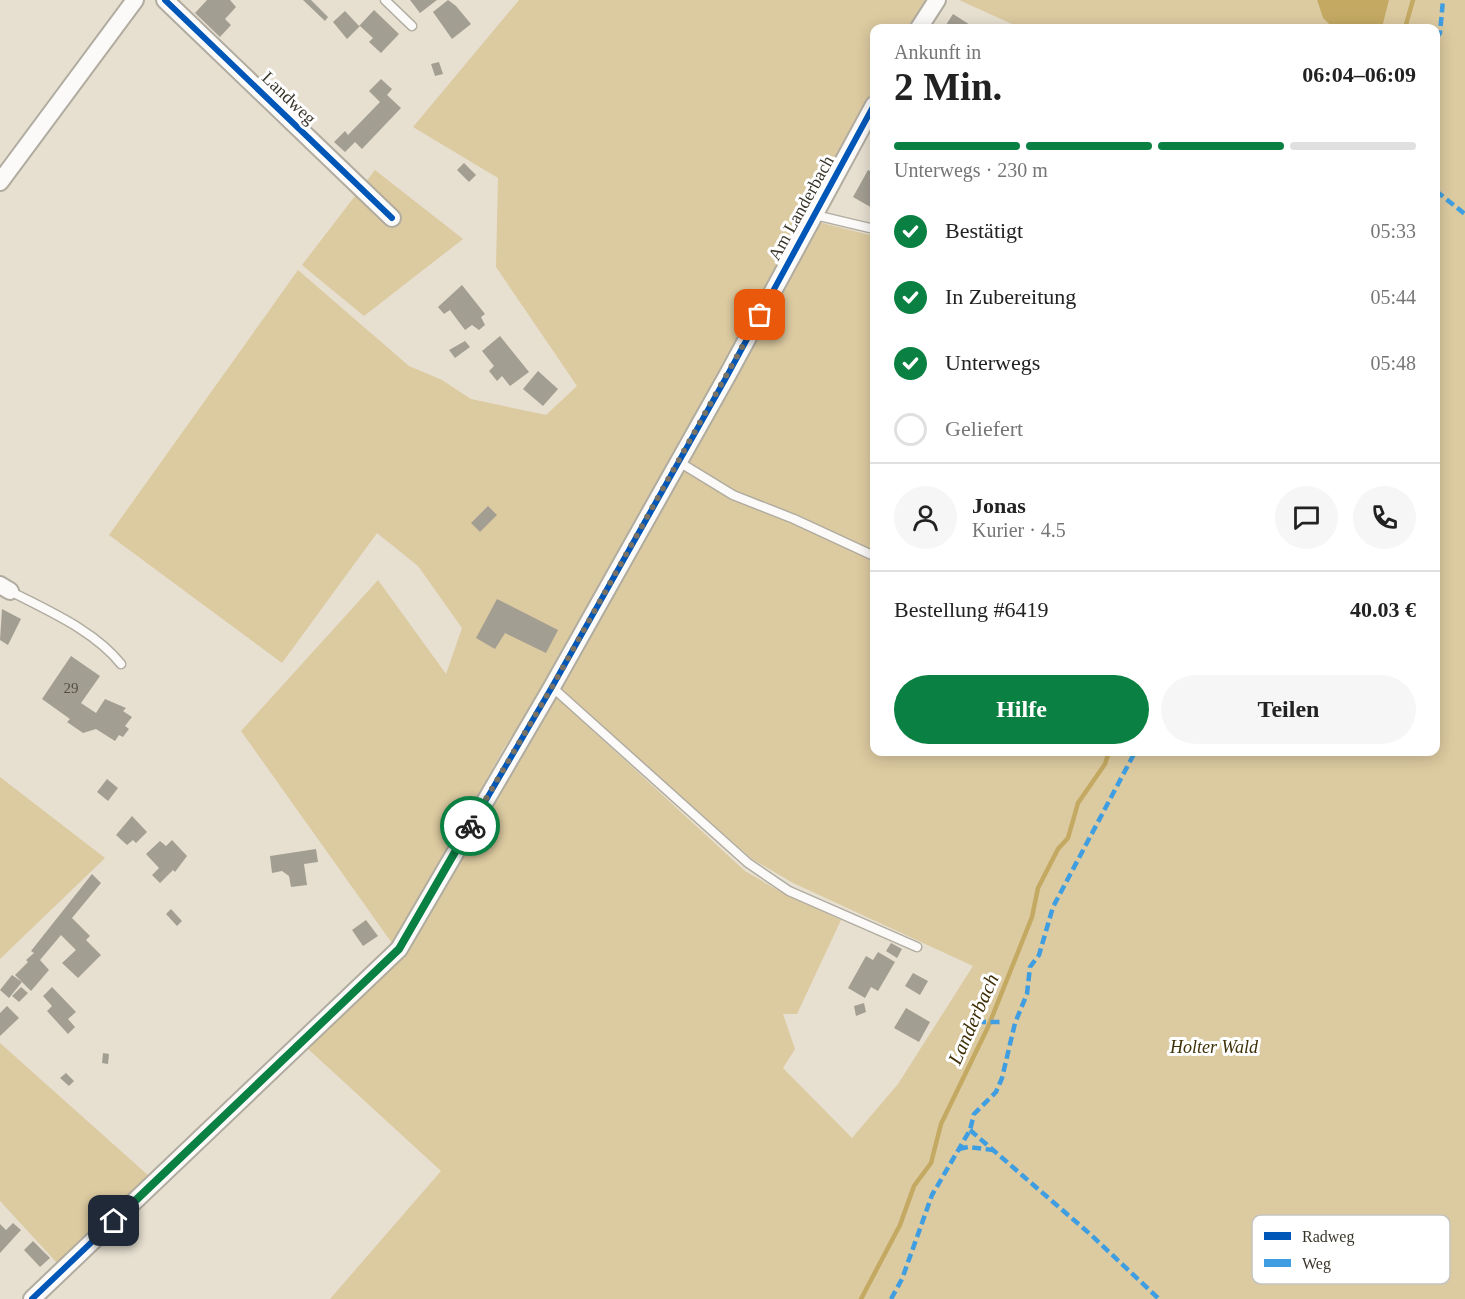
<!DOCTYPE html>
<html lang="de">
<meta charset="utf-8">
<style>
:root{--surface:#fff;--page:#f6f6f6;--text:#222;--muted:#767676;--line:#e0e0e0;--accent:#0b8043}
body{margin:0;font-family:"Times New Roman",serif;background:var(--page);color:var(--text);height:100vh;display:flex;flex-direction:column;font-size:22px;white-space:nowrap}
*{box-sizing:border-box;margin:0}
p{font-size:20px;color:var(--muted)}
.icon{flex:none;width:33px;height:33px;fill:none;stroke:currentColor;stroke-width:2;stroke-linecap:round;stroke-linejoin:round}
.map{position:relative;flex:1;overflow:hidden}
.drawer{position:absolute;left:870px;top:24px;width:570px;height:732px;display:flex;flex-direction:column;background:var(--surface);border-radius:12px;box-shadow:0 3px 15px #0003}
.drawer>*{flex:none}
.pin{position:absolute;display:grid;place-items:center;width:51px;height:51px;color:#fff;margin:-26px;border-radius:12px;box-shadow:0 3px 9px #0006}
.courier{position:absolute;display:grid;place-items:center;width:60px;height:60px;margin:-30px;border:4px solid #0b8043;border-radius:50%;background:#fff;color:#222;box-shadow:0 2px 8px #0007}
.headline em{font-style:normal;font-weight:600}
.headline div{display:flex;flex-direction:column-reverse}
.headline{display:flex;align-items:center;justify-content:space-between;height:102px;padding:0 24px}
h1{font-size:39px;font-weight:600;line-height:45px}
.bar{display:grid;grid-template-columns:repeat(4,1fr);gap:9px 6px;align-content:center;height:72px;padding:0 24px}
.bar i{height:8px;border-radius:4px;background:var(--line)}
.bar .selected{background:var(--accent)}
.bar p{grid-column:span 4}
.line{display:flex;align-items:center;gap:15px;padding:0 24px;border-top:2px solid var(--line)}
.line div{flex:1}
.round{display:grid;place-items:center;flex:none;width:63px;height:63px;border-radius:32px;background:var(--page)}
ol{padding:0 24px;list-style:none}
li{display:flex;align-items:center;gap:18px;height:66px}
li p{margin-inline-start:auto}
li .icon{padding:6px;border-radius:50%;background:var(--accent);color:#fff;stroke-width:4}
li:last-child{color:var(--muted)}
li i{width:33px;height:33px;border:3px solid var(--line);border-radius:50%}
.button{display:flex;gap:12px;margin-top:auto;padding:12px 24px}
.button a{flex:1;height:69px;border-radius:36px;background:var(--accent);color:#fff;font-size:24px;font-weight:600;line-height:69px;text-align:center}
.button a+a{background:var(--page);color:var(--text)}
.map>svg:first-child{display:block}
.green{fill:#dccaa0}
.water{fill:#c4a963}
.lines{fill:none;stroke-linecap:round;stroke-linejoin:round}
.stream{stroke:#c4a963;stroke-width:4.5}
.building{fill:#a39e92}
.service-casing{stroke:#b1aca0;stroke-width:11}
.minor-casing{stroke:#b1aca0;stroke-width:20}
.service{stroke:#fbfaf8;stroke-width:8}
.minor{stroke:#fbfaf8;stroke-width:16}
.quiet{stroke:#3f9ee1;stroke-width:4.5;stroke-dasharray:9 4.5;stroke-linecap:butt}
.cycleway-casing{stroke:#fff;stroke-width:10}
.cycleway{stroke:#0057b8;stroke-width:6}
.done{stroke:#777265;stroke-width:6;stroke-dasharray:0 10.8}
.route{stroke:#0b8043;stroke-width:8}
.labels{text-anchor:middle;stroke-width:6;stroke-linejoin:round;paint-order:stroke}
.number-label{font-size:15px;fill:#555045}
.street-label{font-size:18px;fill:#3b362b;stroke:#fff}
.park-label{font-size:18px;font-style:italic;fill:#3e3007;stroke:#fff}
.water-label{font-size:20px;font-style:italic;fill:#3f3007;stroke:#fff}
.key{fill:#fff;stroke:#c4c3bf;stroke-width:1.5}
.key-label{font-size:16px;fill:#3b362b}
</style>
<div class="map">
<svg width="1465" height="1299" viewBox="0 0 1465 1299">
<rect width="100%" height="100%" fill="#e7e0d1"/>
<g class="green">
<path d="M519 0H928L910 28H874V88L617 561 547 684 504 748 394 946 241 731 378 580 446 674 462 628 418 566 377 533 282 663 109 535 298 270 409 366 442 380 471 399 546 415 577 386 496 267 498 178 413 127Z"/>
<path d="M959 0H1317L1323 18 1333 28H1021Z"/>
<path d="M1389 0H1465V1299H330L441 1171 307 1048 403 953 554 695 745 871 786 895 841 920 797 1014H783L795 1049 783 1068 852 1138 898 1084 973 966 793 883 752 859 558 688 818 222 874 236V752H1436V28H1382Z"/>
<path d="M375 170 463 239 364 316 302 265Z"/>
<path d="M0 777 105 858 0 959Z"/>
<path d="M0 1043 150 1177 59 1265 0 1201Z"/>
</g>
<path class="water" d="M1317 0H1389L1382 28H1333L1323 18Z"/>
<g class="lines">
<g class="stream">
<path d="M1405 28 1413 0"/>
<path d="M861 1299 900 1225 914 1186 931 1163 941 1124 988 1027 1032 917 1038 888 1058 849 1068 838 1078 803 1105 764 1109 752"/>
</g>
</g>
<g class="building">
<path d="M207 0H230L236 7 225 19 231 25 220 37 195 13Z"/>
<path d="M303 0H311L328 17 325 21Z"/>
<path d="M410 0H437L420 13Z"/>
<path d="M448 0 456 6 471 24 452 39 433 12Z"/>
<path d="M374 10 399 34 381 53 369 42 373 38 360 26 347 39 333 22 345 11 359 26Z"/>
<path d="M953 14 975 28H944Z"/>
<path d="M439 62 443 74 435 76 431 64Z"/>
<path d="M381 79 392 89 387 95 401 108 362 149 355 142 345 152 334 142 345 131 348 135 380 102 369 91Z"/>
<path d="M464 163 476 175 469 182 457 170Z"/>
<path d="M868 170 874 173V209L853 197Z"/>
<path d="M462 285 485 314 481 317 485 325 479 330 472 325 465 330 450 310 444 314 438 307Z"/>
<path d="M500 336 529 372 510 386 502 376 497 381 489 371 494 366 482 351Z"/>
<path d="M465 341 470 347 455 358 449 350Z"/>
<path d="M538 371 558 389 543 406 523 389Z"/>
<path d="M488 506 497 515 480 532 471 523Z"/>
<path d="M497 599 558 630 546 653 505 633 495 649 476 638Z"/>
<path d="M2 609 21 619 8 645 0 640Z"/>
<path d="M71 656 100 676 81 703 96 713 105 699 126 708 123 711 132 717 125 726 129 729 123 737 119 735 115 741 96 729 83 733 67 722 70 719 42 699Z"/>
<path d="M107 779 118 788 108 801 97 792Z"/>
<path d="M132 816 147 832 136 843 133 840 127 845 116 835Z"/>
<path d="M172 840 187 856 175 872 173 870 160 883 152 875 159 868 146 854 160 841 166 846Z"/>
<path d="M316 849 318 862 304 864 307 885 291 887 289 876 282 871 272 873 270 856Z"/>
<path d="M92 874 101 883 72 918 90 936 86 940 101 955 78 978 62 963 76 950 61 935 40 960 49 970 31 991 15 975 28 962 26 960 34 953 31 951Z"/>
<path d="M171 909 182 921 177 926 166 914Z"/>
<path d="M366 920 378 936 363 946 352 930Z"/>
<path d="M891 943 902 949 897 958 886 951Z"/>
<path d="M878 952 895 962 878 991 871 987 865 998 848 988 866 956 873 960Z"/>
<path d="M913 973 928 981 920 995 905 986Z"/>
<path d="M12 975 22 982 9 998 0 990Z"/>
<path d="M21 987 28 993 19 1002 12 996Z"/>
<path d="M52 987 76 1012 68 1019 75 1027 68 1034 47 1011 52 1006 43 996Z"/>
<path d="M864 1003 866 1012 856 1016 854 1006Z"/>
<path d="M7 1006 19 1018 0 1036V1013Z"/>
<path d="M906 1008 930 1022 919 1042 894 1028Z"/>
<path d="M103 1053 109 1054 108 1064 102 1063Z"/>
<path d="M66 1073 74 1081 69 1086 60 1078Z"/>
<path d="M13 1223 21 1230 0 1253V1224L6 1230Z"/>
<path d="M33 1241 50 1258 40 1267 24 1250Z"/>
</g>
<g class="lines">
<g class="service-casing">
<g id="service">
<path d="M385 0 412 26"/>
<path d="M815 215 874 229"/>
<path d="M679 462 733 495 794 519 874 556"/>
<path d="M10 591C48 611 94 630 121 664"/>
<path d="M552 687 748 863 789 891 917 947"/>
</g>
</g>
<g class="minor-casing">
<g id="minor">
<path d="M165 0 392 218"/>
<path d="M919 28 937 0"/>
<path d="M0 182 135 0"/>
<path d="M0 585 10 591"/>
<path d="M32 1299 399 949 552 687 727 376 874 105"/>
</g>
</g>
<use href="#service" class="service"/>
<use href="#minor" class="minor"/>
<g class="quiet">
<path d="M1436 38 1440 33 1443 0"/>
<path d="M1436 191 1465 214"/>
<path d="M977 1022H1003"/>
<path d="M970 1130 1090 1234 1159 1299"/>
<path d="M959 1149 968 1147 993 1150"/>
<path d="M891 1299 902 1279 932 1195 970 1130 974 1114 996 1092 1002 1078 1015 1023 1027 994 1030 967 1039 955 1053 907 1135 752"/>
</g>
<g class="cycleway-casing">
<g id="cycleway">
<path d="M165 0 392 218"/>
<path d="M32 1299 399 949 552 687 727 376 874 105"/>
</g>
</g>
<use href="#cycleway" class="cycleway"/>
</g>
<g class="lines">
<path class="done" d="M470 826 552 687 760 315"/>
<path class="route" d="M114 1221 399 949 470 826"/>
</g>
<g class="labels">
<g class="number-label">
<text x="71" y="693">29</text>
</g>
<g class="street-label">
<text transform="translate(289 98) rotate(44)" y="6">Landweg</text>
<text transform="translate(801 208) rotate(-61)" y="6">Am Landerbach</text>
</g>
<g class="park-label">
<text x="1214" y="1053">Holter Wald</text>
</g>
<g class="water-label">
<text transform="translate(973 1019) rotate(-66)" y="7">Landerbach</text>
</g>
</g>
<rect x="1252" y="1215" width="198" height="69" rx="9" class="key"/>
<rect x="1264" y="1232" width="27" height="8" fill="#0057b8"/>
<rect x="1264" y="1259" width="27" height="8" fill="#3f9ee1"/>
<g class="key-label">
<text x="1302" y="1242">Radweg</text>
<text x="1302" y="1269">Weg</text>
</g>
</svg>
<div class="pin" style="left:760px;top:315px;background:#ea580c"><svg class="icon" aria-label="bag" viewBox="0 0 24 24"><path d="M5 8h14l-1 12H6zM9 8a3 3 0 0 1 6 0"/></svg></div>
<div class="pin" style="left:114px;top:1221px;background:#1f2937"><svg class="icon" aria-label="home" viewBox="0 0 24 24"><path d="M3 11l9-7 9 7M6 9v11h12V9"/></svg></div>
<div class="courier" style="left:470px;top:826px"><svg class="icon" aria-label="bike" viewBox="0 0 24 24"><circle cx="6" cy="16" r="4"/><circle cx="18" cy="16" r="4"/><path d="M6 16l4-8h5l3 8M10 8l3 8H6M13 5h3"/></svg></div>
<section class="drawer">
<div class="headline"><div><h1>2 Min.</h1><p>Ankunft in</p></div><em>06:04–06:09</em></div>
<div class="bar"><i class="selected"></i><i class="selected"></i><i class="selected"></i><i></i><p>Unterwegs · 230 m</p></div>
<ol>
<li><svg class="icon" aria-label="check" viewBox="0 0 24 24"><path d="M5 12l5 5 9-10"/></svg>Bestätigt<p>05:33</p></li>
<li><svg class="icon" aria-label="check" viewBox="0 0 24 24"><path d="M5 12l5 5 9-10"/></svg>In Zubereitung<p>05:44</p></li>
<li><svg class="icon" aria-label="check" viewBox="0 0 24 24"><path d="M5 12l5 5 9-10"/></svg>Unterwegs<p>05:48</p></li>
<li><i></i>Geliefert</li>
</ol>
<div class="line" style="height:108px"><a class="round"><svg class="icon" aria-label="person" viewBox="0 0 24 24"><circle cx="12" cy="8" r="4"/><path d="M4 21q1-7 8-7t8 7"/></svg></a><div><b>Jonas</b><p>Kurier · 4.5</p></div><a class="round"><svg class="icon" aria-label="chat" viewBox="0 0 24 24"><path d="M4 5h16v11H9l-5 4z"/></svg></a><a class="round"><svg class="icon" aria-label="phone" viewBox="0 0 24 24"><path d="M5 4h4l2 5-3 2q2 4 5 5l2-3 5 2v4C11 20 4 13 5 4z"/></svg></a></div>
<div class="line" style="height:78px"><div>Bestellung #6419</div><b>40.03 €</b></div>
<div class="button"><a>Hilfe</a><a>Teilen</a></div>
</section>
</div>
